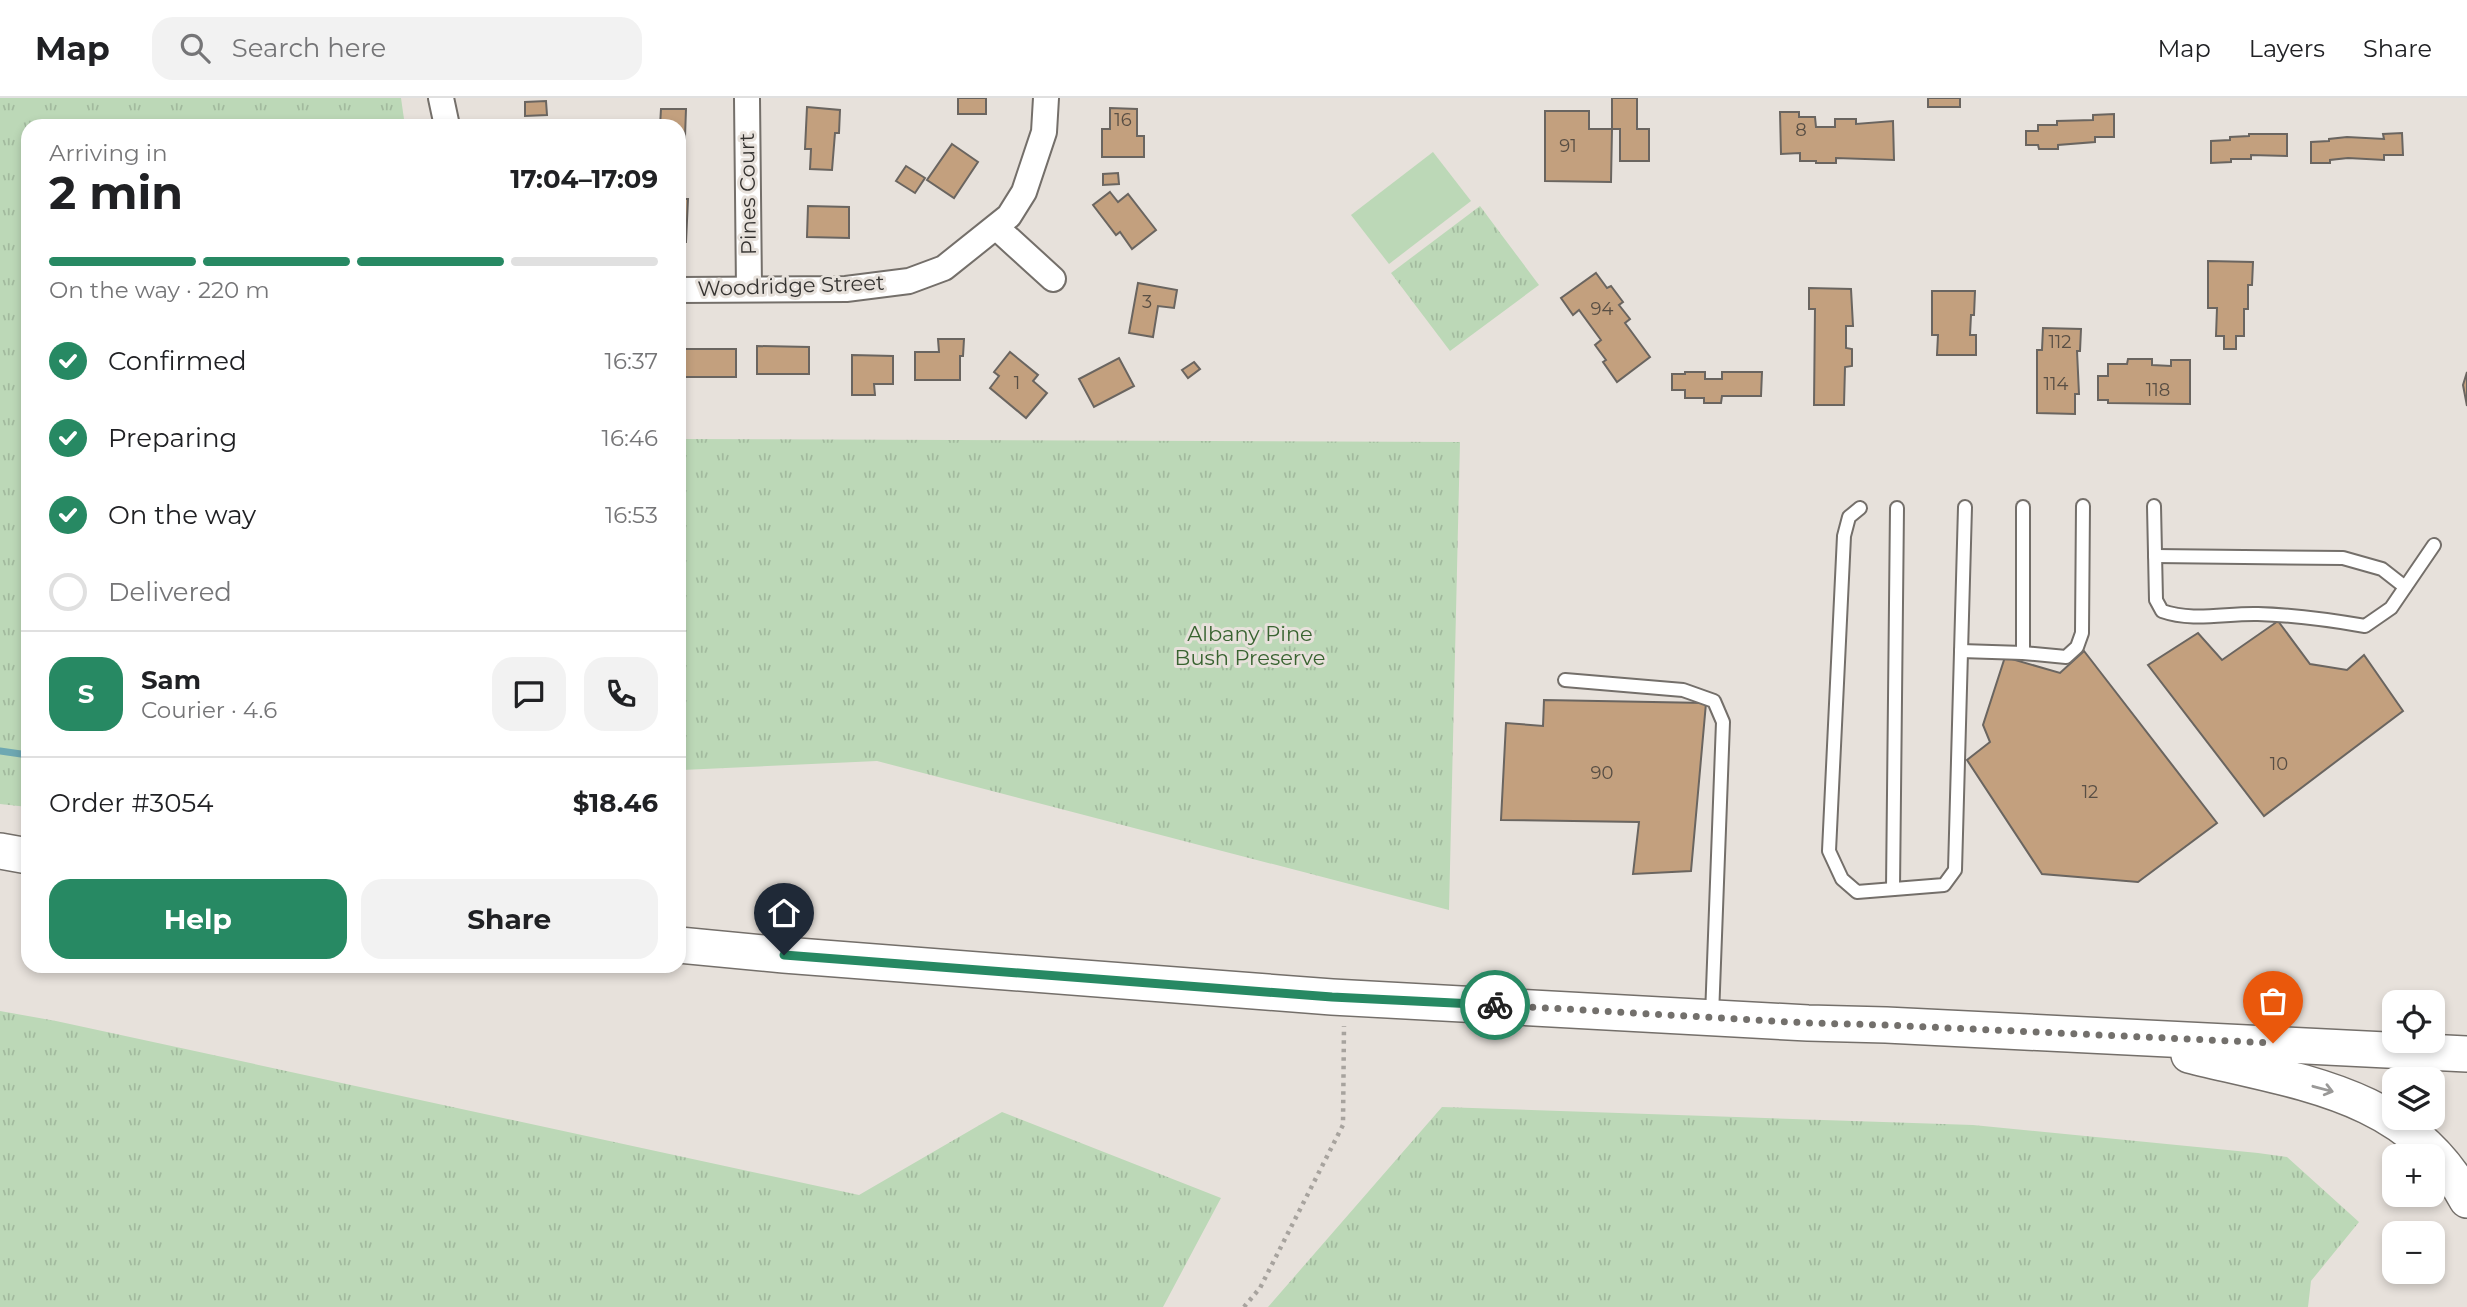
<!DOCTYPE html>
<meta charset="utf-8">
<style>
:root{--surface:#fff;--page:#f2f2f2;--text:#202124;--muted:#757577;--line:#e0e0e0;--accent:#278963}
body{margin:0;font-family:Montserrat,sans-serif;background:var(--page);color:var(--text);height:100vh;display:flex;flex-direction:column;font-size:26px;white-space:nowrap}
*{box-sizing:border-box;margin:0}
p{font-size:23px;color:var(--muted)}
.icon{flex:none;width:38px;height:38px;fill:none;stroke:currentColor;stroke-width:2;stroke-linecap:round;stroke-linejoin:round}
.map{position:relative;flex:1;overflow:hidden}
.drawer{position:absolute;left:21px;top:21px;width:665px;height:854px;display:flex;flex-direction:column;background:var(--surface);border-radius:21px;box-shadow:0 4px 10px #0003}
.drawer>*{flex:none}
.controls{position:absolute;left:2382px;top:892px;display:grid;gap:14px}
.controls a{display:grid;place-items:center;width:63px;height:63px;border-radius:14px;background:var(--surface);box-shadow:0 4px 10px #0003;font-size:35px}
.pin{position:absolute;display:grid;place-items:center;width:60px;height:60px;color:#fff;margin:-72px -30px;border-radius:50% 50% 50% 0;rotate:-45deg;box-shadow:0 0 7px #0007}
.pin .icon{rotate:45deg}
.courier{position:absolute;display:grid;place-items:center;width:70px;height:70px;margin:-35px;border:5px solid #278963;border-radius:50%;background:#fff;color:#222;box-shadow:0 2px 9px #0007}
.overview em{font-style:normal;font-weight:700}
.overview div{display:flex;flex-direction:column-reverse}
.overview{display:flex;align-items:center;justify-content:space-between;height:119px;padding:0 28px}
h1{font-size:46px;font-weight:700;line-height:52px}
.bar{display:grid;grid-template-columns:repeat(4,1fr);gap:10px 7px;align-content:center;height:84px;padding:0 28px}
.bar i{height:9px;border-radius:5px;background:var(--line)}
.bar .active{background:var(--accent)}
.bar p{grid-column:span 4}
.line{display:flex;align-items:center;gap:18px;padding:0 28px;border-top:2px solid var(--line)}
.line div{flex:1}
.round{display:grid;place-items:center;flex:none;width:74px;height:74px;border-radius:21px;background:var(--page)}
ol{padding:0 28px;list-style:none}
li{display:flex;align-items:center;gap:21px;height:77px}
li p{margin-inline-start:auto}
li .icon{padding:7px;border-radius:50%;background:var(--accent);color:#fff;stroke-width:4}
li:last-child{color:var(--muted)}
li i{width:38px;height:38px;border:4px solid var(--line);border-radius:50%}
.action{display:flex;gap:14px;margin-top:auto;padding:14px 28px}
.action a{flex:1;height:80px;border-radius:21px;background:var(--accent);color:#fff;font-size:28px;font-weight:700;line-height:80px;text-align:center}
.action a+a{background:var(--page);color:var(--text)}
header{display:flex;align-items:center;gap:42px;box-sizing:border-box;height:98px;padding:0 35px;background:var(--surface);border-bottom:2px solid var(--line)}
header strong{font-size:33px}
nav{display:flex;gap:38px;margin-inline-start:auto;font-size:24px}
.search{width:490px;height:63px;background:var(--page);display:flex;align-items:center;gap:18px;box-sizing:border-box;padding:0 24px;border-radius:21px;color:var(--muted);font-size:26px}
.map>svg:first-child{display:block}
.grass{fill:#bcd8b7}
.park{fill:url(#park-tufts)}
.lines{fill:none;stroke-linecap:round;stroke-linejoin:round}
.stream{stroke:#6ea8b2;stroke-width:7}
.building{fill:#c3a07e;stroke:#6a6560;stroke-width:2}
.service-casing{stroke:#746f6a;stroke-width:16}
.minor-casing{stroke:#746f6a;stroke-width:28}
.secondary-casing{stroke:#746f6a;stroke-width:38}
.path{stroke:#a7a39e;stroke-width:4.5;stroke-dasharray:3.5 5;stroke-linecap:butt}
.service{stroke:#fff;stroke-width:12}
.minor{stroke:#fff;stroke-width:24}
.secondary{stroke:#fff;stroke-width:35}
.oneway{stroke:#9a9998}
.done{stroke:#73706c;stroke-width:7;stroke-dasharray:0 12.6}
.route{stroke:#278963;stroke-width:9}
.labels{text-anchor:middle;stroke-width:6;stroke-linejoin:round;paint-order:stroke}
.number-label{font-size:18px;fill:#584e44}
.street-label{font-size:21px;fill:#353331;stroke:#e7e1db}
.park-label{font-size:21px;fill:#386330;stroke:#e7e1db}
</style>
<header>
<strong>Map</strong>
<div class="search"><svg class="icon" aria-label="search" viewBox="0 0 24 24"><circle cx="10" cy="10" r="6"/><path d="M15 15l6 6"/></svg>Search here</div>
<nav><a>Map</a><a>Layers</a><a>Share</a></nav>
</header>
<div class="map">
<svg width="2467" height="1209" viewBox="0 0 2467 1209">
<defs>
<pattern id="park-tufts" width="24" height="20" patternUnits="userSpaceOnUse" patternTransform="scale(1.75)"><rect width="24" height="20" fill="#bcd8b7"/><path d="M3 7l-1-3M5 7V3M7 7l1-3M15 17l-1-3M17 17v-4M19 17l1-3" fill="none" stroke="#a2ba9e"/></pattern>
</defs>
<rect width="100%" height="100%" fill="#e7e1db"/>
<path class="grass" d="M1433 54 1471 103 1389 166 1351 117Z"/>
<g class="park">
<path d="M0 0H401L405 28H28V709L0 706Z"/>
<path d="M1480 108 1539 187 1450 253 1391 175Z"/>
<path d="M679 341 1460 344 1449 812 877 663 682 672 679 645Z"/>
<path d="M0 913 56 923 859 1097 1002 1014 1221 1100 1163 1209H0Z"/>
<path d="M1442 1009 1973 1027 2258 1055 2287 1059 2359 1124 2311 1183 2308 1209H1268Z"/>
</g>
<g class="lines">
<path class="stream" d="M0 653 28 657"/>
</g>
<g class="building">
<rect x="958" y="0" width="28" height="16"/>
<path d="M1612 0H1637V31H1649V63H1620V31H1612Z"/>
<rect x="1928" y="0" width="32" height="9"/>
<path d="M546 3 547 17 525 18V4Z"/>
<path d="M807 9 840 12 839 35H835L832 72 810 71 811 51H805Z"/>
<path d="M1110 10 1137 11V38H1144V59H1102V31H1110Z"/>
<path d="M661 11H686L684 67H679V28H660Z"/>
<path d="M1545 13H1589V31H1612L1611 84 1545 83Z"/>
<path d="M1780 14H1799V19H1815L1816 29H1835V21H1856V26L1893 23 1894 62 1836 60V65H1816V63H1800V55L1781 56Z"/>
<path d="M2114 16V39H2095V44L2058 47V51H2039L2038 47H2026V33H2038V27H2057V23L2093 22V17Z"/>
<path d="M2402 35 2403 57H2384V62L2348 60 2330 62V65H2311V44L2329 43V41L2347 39 2384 41 2383 36Z"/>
<path d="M2249 36H2287V58L2251 57V61H2231V64L2211 65V43L2230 42V39L2249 38Z"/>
<path d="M952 46 978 64 954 100 927 82Z"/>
<path d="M906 68 925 80 915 95 896 83Z"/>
<path d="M1118 75 1119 86 1103 87V76Z"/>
<path d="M1110 94 1118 104 1128 96 1156 132 1132 151 1120 134 1116 137 1093 107Z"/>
<path d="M679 101H688L686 144H679Z"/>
<path d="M808 108 849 109V140L807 139Z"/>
<path d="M2208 163 2253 164 2252 187H2248V211H2244V238H2236V251H2224V238H2216L2217 210H2208Z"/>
<path d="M1596 175 1607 190 1611 188 1623 204 1619 207 1630 221 1625 225 1650 259 1617 284 1603 264 1606 262 1595 247 1601 242 1579 212 1573 217 1561 200Z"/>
<path d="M1138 185 1177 192 1174 210 1158 208 1153 239 1129 235Z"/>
<path d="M1809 190 1851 191 1853 228H1846V250L1852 251V268L1845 269 1844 307H1814L1815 211H1809Z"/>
<path d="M1932 193H1975L1974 217H1971L1970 237H1976V257H1937L1938 237H1932Z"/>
<path d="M2043 230 2081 231 2080 253H2077L2079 296H2075V316L2037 315V252H2042Z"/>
<path d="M938 241H964L963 258H960V282H915V254H939Z"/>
<path d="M757 248 809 249V276H757Z"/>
<rect x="685" y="251" width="51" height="28"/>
<path d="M1010 254 1038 277 1033 283 1047 295 1026 320 990 290 999 278 994 274Z"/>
<path d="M852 257 893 258V286H874L875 297H852Z"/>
<path d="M1119 260 1134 288 1094 309 1079 281Z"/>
<path d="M2128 261H2152V267L2171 268V262H2190V306L2108 305V302H2098V278H2108V266H2127Z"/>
<path d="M1194 264 1200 271 1188 280 1182 272Z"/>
<path d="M1685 274H1705V281H1722V274H1762L1761 298H1722L1721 305H1704V300H1685V292H1672V276H1685Z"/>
<path d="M2467 274V308L2463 287Z"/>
<path d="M2278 523 2310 566 2347 572 2364 557 2403 613 2264 718 2148 567 2198 535 2222 562Z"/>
<path d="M2084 553 2217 725 2138 784 2042 776 1967 662 1990 644 1983 627 2005 559 2060 575Z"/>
<path d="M1544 602 1706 605 1691 773 1633 776 1639 724 1501 722 1506 625 1543 628Z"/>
</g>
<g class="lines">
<g class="service-casing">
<g id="service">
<path d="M2154 408 2156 502 2162 513C2193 524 2226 515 2258 516 2294 517 2330 522 2365 528L2391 510 2434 447"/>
<path d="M2023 409V555"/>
<path d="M1860 410 1849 419 1844 438 1829 753 1842 781 1857 794 1944 787 1955 772 1965 409"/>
<path d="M2155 458 2343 460 2382 471 2405 489"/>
<path d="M1961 553 2023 555 2066 559 2077 549 2082 535 2083 408"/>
<path d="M1565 582 1683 592 1714 603 1723 624 1712 918"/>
<path d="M1893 791 1897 410"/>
</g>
</g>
<g class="minor-casing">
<g id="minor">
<path d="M441 0 447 28"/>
<path d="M747 0 749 191"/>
<path d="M997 130 1053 181"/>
<path d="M679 192 846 191 909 183 944 170 1009 118 1024 94 1044 34 1046 0"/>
</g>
</g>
<g class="secondary-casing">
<g id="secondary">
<path d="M0 753 28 758"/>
<path d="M679 847 784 857 1332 899 1808 925 1886 927 2467 956"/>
<path d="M2189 957C2296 984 2410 994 2467 1102"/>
</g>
</g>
<path class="path" d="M1244 1209 1260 1190 1343 1027 1344 928"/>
<use href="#service" class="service"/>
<use href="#minor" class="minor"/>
<use href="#secondary" class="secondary"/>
</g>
<defs><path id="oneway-shaft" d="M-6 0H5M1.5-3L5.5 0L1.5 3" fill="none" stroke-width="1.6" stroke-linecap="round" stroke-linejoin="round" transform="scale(1.75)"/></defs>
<use class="oneway" href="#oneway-shaft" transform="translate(2323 991) rotate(15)"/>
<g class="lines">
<path class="done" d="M1495 907 1808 925 1886 927 2273 945"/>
<path class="route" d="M784 857 1332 899 1495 907"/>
</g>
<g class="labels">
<g class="number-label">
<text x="1123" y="28">16</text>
<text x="1801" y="38">8</text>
<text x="1568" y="54">91</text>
<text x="1147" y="210">3</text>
<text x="1602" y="217">94</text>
<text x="2060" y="250">112</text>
<text x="1017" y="291">1</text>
<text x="2056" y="292">114</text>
<text x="2158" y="298">118</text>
<text x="2279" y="672">10</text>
<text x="1602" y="681">90</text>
<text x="2090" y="700">12</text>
</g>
<g class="street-label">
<text transform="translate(748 96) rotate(-91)" y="7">Pines Court</text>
<text transform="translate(791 188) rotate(-2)" y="7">Woodridge Street</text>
</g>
<g class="park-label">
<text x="1250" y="543">Albany Pine<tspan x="1250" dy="24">Bush Preserve</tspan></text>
</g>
</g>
</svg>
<div class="controls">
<a><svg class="icon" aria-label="locate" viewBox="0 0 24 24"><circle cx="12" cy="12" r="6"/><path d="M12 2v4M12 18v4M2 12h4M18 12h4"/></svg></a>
<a><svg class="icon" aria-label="layers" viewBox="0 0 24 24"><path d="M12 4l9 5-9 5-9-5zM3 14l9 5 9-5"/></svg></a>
<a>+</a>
<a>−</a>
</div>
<div class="pin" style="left:2273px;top:945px;background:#ea580c"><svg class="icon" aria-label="bag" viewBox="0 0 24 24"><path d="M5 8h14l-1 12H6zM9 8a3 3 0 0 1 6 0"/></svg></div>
<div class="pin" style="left:784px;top:857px;background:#1f2937"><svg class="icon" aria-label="home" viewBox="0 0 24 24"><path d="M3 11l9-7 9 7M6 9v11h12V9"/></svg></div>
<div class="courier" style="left:1495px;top:907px"><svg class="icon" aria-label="bike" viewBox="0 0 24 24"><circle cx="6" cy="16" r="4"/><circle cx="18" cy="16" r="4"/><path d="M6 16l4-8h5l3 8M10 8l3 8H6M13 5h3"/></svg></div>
<section class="drawer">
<div class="overview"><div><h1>2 min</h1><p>Arriving in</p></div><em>17:04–17:09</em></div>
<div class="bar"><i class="active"></i><i class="active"></i><i class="active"></i><i></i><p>On the way · 220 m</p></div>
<ol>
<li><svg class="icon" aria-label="check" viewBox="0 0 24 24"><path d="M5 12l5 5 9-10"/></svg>Confirmed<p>16:37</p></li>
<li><svg class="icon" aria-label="check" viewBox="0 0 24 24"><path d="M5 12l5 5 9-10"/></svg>Preparing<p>16:46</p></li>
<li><svg class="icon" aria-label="check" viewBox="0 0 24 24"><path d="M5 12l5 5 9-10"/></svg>On the way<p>16:53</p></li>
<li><i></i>Delivered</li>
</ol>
<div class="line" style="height:126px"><b class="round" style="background:var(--accent);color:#fff">S</b><div><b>Sam</b><p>Courier · 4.6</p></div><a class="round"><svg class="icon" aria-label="chat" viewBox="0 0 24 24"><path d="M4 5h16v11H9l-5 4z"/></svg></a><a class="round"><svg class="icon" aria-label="phone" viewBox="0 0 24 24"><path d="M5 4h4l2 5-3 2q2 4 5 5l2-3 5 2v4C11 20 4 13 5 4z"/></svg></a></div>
<div class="line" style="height:91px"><div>Order #3054</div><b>$18.46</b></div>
<div class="action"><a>Help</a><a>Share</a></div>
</section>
</div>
